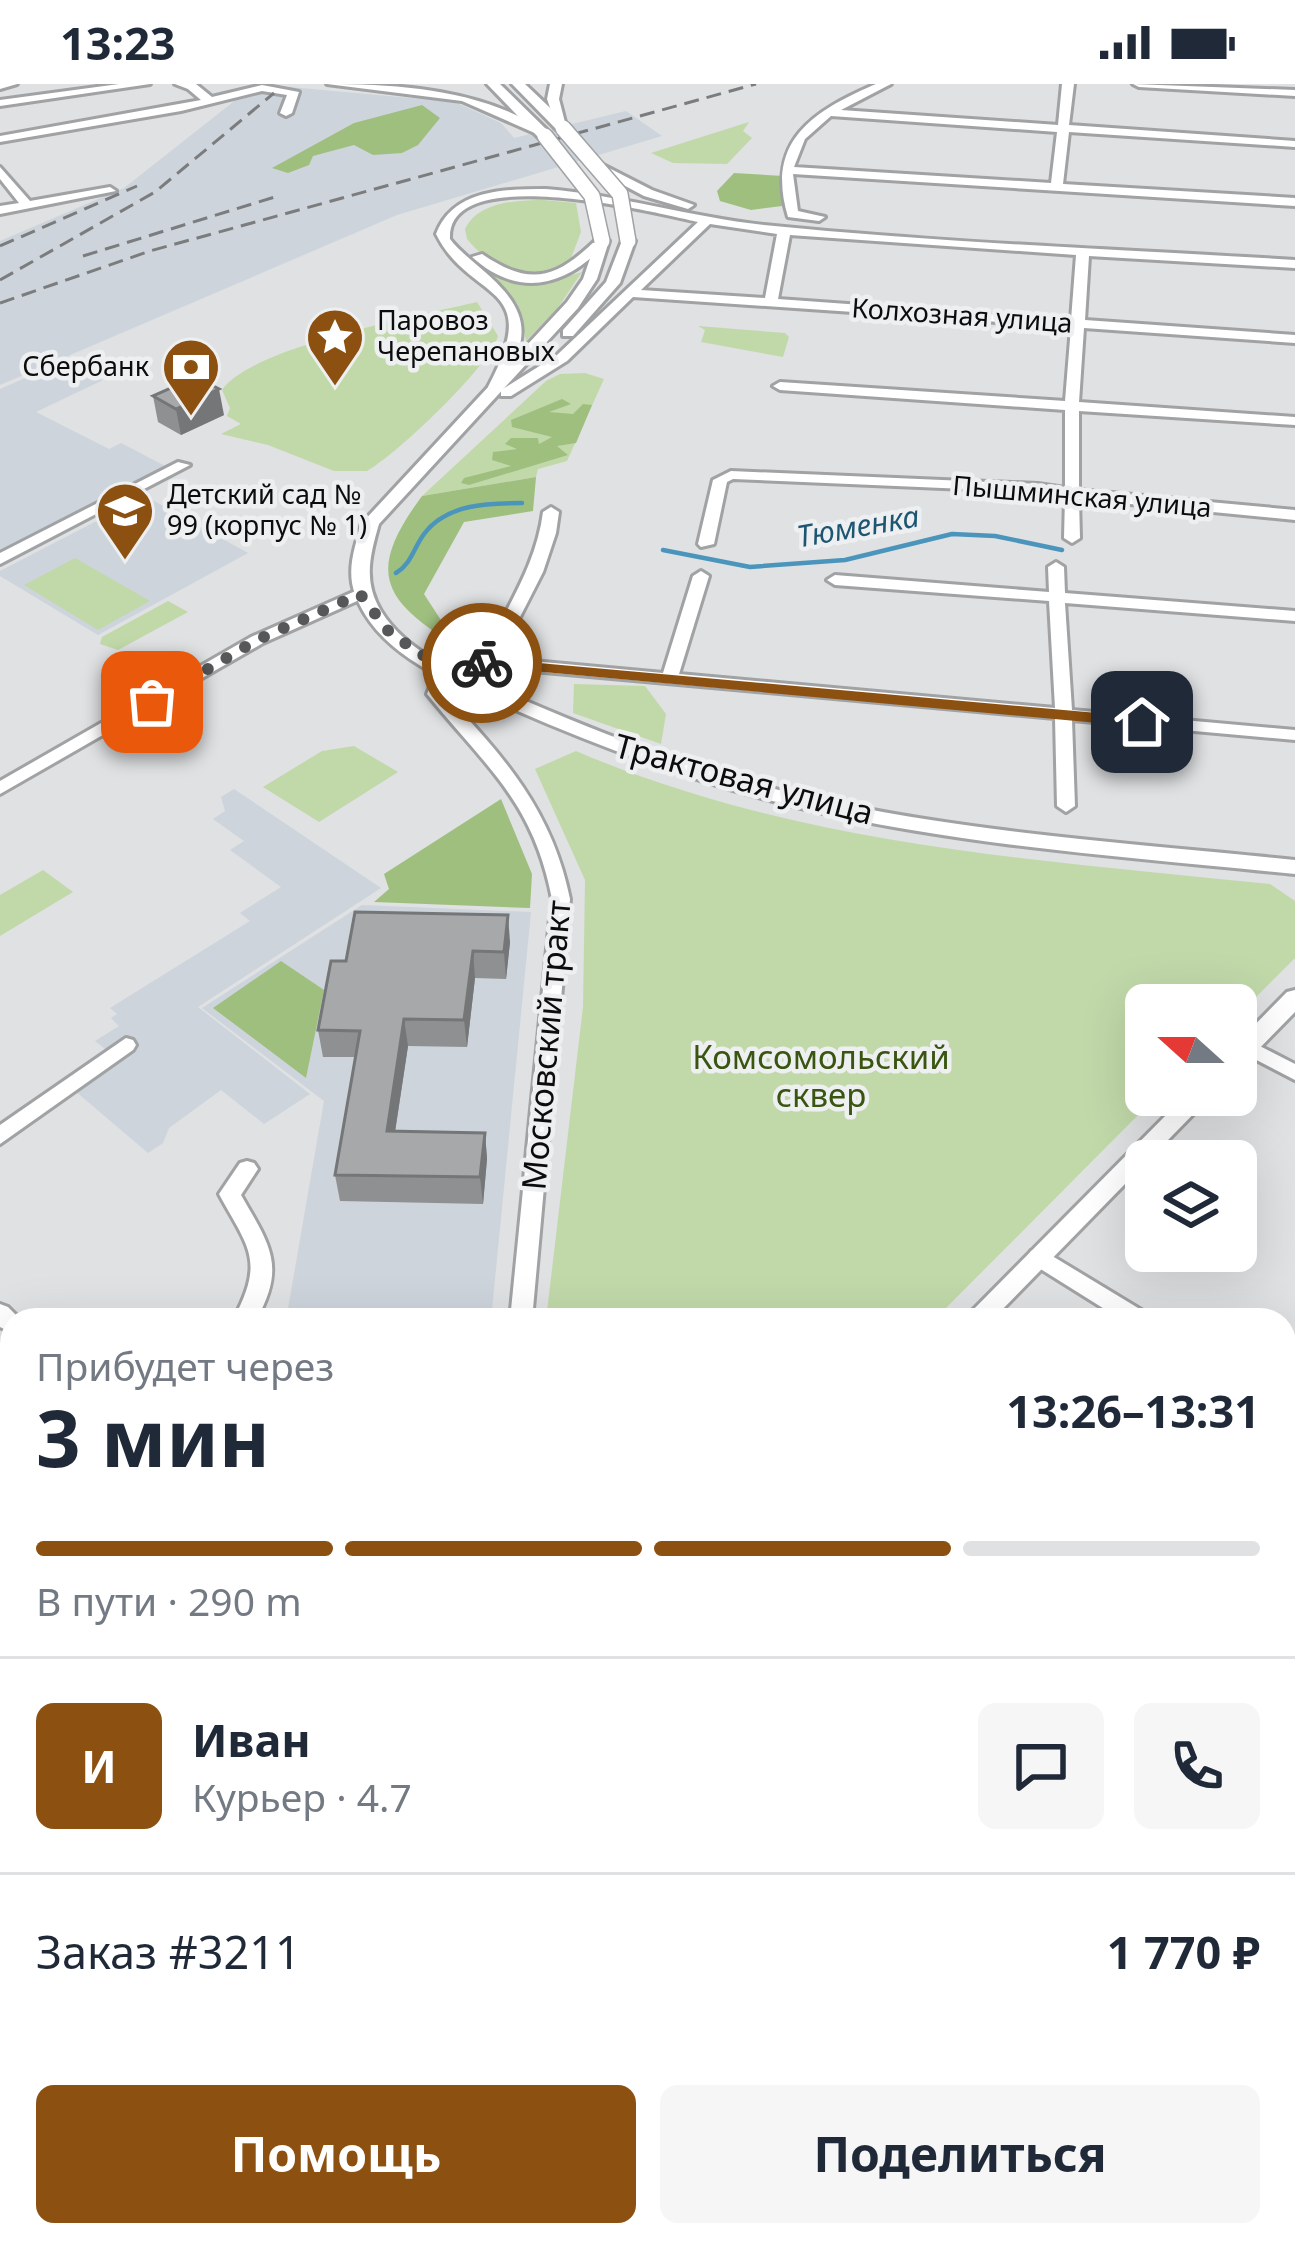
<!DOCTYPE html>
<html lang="ru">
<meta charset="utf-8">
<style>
:root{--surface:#fff;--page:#f6f6f7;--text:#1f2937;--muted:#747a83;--line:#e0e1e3;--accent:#8c5010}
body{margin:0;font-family:"Noto Sans",sans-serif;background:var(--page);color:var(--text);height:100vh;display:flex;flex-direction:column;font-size:45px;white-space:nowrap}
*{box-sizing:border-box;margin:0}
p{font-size:39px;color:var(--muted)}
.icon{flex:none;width:66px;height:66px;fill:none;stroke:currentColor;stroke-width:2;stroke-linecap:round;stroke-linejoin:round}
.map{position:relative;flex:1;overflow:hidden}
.drawer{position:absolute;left:0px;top:1224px;width:1296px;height:939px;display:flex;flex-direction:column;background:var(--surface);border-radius:36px 36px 0 0;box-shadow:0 12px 48px #0002}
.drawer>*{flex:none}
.needle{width:78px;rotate:291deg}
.fabs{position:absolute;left:1125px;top:900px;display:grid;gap:24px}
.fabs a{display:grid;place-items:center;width:132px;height:132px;border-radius:18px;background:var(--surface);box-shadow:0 12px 48px #0002;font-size:60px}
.pin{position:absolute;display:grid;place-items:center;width:102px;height:102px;color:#fff;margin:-51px;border-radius:24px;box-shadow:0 6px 18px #0006}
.courier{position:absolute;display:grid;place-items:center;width:120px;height:120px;margin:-60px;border:9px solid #8c5010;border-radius:50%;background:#fff;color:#222;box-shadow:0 3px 15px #0007}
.overview em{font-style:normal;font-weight:700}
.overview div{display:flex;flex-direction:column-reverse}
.overview{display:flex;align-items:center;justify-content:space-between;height:204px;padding:0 36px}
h1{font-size:78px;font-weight:700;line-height:90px}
.bar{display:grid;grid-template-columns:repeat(4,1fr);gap:18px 12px;align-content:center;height:144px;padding:0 36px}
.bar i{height:15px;border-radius:9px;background:var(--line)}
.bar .current{background:var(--accent)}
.bar p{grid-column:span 4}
.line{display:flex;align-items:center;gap:30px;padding:0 36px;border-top:3px solid var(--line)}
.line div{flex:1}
.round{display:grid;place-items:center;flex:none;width:126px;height:126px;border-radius:18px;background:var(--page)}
.button{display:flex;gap:24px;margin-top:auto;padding:24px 36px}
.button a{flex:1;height:138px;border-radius:18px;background:var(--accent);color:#fff;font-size:48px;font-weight:700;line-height:138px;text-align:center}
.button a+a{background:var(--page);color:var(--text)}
.status{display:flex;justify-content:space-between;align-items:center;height:84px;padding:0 60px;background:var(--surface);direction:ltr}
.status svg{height:33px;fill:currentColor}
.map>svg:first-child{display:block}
.built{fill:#cdd4dc}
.green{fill:#c1d9a9}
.forest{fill:#9fbf7f}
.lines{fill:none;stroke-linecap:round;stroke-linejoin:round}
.stream{stroke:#4b95bc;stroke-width:4.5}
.minor-casing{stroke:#a0a2a4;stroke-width:6}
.major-casing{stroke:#a0a2a4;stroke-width:6}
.minor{fill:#fff;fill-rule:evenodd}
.major{fill:#fff;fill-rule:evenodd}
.rail{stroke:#7b7c7d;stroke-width:3;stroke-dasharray:15 8;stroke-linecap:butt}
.major-bridge-casing{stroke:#a0a2a4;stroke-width:18;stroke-linecap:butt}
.major-bridge{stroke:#fff;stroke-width:15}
.wall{fill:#8f9092}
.shaded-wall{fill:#747677}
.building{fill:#a6a8aa;stroke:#747677;stroke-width:3}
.route{fill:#8c5010}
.done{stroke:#565758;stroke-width:12;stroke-dasharray:0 21.6}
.labels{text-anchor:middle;stroke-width:9;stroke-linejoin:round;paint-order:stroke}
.far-street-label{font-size:27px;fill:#0c0c0d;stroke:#edeff1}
.far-poi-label{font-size:27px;fill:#0c0c0d;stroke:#edeff1;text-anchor:start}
.far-water-label{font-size:30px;font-style:italic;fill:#1d5672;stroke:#edeff1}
.street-label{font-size:33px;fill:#0c0c0d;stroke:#edeff1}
.park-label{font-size:33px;fill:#395510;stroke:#edeff1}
</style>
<div class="status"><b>13:23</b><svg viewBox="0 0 49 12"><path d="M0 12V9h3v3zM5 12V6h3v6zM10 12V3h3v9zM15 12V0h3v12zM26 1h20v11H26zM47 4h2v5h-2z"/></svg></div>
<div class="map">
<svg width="1295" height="2161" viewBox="0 0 1295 2161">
<rect width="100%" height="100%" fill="#dfe1e3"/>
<g class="built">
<path d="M256 0 455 18 501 39 514 54 626 27 662 52 397 131 0 301V157L124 104Z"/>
<path d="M69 275 102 293 101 297 36 328 109 365 121 359 167 383 0 468V305Z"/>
<path d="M145 412 248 469 98 551 0 492V487Z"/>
<path d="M234 705 381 804 198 923 310 1010 264 1040 221 1006 169 1044 163 1059 148 1069 74 1006 118 975 95 957 119 942 111 934 117 930 110 924 250 837 240 829 281 803 230 766 244 757 213 735 225 727 221 713Z"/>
<path d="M362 821 531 828 491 1236H286L324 1017 202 924Z"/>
</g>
<g class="green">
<path d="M749 38 743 47 752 54 727 80 673 79 651 69Z"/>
<path d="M544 116 576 119 581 148 568 182C529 197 494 188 467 155L465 145C478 118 516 116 544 116Z"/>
<path d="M582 188 557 225 526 257 518 221 491 191 541 200Z"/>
<path d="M477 218 498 252C490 282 396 371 367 387H334L268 361 221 350 241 340 227 332 230 324 222 306C250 263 423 231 477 218Z"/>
<path d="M698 242 785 249 789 253 783 273 701 258 705 246Z"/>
<path d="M585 289 604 295 567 377 538 385 536 393 422 412 546 297 560 290Z"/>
<path d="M75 474 150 517 98 546 24 501Z"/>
<path d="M168 517 188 528 118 566 100 560 102 553Z"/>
<path d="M574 600 645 602 666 630 661 660 573 629Z"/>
<path d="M354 662 398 688 319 738 263 703 322 667Z"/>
<path d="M576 667C796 761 1034 776 1270 800L1295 817V874L1236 933V921H1146V1011H1158L934 1236H546L583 923 585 796 535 685Z"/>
<path d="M43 786 73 808 0 852V811Z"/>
</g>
<g class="forest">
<path d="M422 21 440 34 418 61 402 69 373 71 354 61 313 72 309 81 288 89 272 84 354 39Z"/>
<path d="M734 89 783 92 782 122 751 126 720 117 717 107Z"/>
<path d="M562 315 571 320 549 328 573 330 583 320 592 321 576 359 557 362 568 371 469 401 461 399 464 394 511 382 492 376 493 368 517 365 505 360 511 354H538L539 360 552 353 512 343 511 336Z"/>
<path d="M536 393 533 427 464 438 424 510 459 564C382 516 365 489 422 412Z"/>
<path d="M501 715 532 790 530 824 374 818 389 805 384 790Z"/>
<path d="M281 877 324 906 306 994 213 924Z"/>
</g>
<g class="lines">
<g class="stream">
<path d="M663 466 750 483 845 476 952 450 995 452 1062 466"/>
<path d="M396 489C412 479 413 465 424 450 446 420 488 419 522 419"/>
</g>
<g class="minor-casing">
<g id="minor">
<path d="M0 0H17L0 5Z"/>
<path d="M119 0H150L0 22V16Z"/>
<path d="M175 0H196L212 13 262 1 299 8 292 29 286 32 280 29 287 11 262 7 181 27 0 58V52L201 16 188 5Z"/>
<path d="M327 0C402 0 483 6 547 48L537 50 462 17Z"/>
<path d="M550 0H562L559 15 567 46 557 44 547 15Z"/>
<path d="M876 0H891L841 26 1058 41 1062 0H1074L1069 41 1295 57V63L1069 48 1063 100 1295 114V122L793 90 798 127 825 133 819 137 788 133C765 57 813 27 876 0ZM831 32 1057 48 1051 99 794 83 805 55Z"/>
<path d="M1133 0 1295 6V12L1139 3Z"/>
<path d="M601 80 652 106 694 121 688 125 644 112 597 87 595 84Z"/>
<path d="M0 83 30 117 110 103 116 107 0 130V122L19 119 0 95Z"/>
<path d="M546 105C620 111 690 133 764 141 941 159 1117 165 1295 176V184L1089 172 1085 236 1295 251V259L1084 244 1079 318 1295 333V341L1079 327V406L1295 426V436L1079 415 1080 454 1072 459 1064 454 1065 413 1038 408 733 395 727 398 714 460 701 463 698 460 713 396 731 387 1038 400 1065 404V326L780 306 773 302 780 298 1065 317 1071 243 633 213 567 277 511 312H501V306L557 271 698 138C657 129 446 76 450 155 460 168 473 177 485 188 532 229 530 254 500 306H490L488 303C545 196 471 220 436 150 453 105 505 105 546 105ZM710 140 777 150 765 214 641 206ZM790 151 1076 171 1071 236 778 215Z"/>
<path d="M598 154 608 157C568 202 520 216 472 173L482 170C532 204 557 194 598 154Z"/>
<path d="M178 378 190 381 0 480V469Z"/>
<path d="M551 423 559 428 556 449 543 488 499 574 663 589 693 492 701 487 709 492 679 590 1055 624 1049 517 835 501 827 496 835 491 1049 508 1048 483 1056 478 1064 483 1065 509 1295 527V537L1065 519 1072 626 1295 646V656L1072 636 1075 722 1066 728 1057 722 1055 634 489 583 451 589 444 609C504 673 552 726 570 815L532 1236H510L552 815C533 717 486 683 427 610L438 582 483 574C505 525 536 483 543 428Z"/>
<path d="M360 505 366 507V513L263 559 0 710V697L251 553Z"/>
<path d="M126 954 133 956 136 961 133 966 0 1060V1041Z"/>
<path d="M1248 956 1295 980V996L1241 968 1238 963 1241 958Z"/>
<path d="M247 1077 254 1079 258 1085 241 1111C269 1160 287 1182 256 1236H233C265 1176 249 1165 219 1110L240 1079Z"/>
<path d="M1039 1164 1148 1230 1151 1236H1122L1031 1179 1028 1173 1031 1167Z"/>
<path d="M0 1220 8 1223 21 1236H12V1249L0 1243Z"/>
<path d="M1284 1314 1295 1319V1341L1284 1336Z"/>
<path d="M12 1403V1427L0 1432V1408Z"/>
<path d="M12 1654V1684L0 1690V1660Z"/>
<path d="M1284 1747 1295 1752V1781L1284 1776Z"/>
<path d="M1295 1825V1863L1284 1869V1831Z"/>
<path d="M12 1961V1996L0 2002V1967Z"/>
<path d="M1023 2151H1094L1090 2161H1027Z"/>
</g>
</g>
<g class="major-casing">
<g id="major">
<path d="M487 0H500L550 49V55H540Z"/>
<path d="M512 0H525L568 41V47H558Z"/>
<path d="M597 154 609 157 597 195 578 224 379 440C370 471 363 498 381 527 410 575 478 596 526 617 615 655 706 690 800 711 963 749 1130 759 1295 776V790C1129 773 960 762 797 723 699 700 605 665 513 625 455 600 379 574 355 510 346 486 355 462 362 439L567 218 583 195Z"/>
<path d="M623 154 635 157 620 199 573 252H563V246L606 198Z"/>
<path d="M1295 906V928L1244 980 1236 982V960L1287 908Z"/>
<path d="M1186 1011H1212L992 1236H963Z"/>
<path d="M210 2151H246L242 2161H206Z"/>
</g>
</g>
<use href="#minor" class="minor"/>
<use href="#major" class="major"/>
<g class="rail">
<path d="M0 162 137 102"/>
<path d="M83 172 278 112"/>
<path d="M0 196 155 108 274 9"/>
<path d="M0 219 150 167 756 0"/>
</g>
<g class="major-bridge-casing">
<g id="major-bridge">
<path d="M563 44 620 110 628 157"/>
<path d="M545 52 592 112 602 157"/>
</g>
</g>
<use href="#major-bridge" class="major-bridge"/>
</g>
<g class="wall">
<path d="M153 312 224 331 181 351 158 338Z"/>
<path d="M510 858 506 895 475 894 467 963 408 962 395 1048 485 1049 487 1075 483 1120 340 1117 335 1091 355 973H323L318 946 346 877Z"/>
</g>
<g class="shaded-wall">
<path d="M219 305 224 331 181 351 176 325Z"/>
<path d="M508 831 510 858 506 895 504 868Z"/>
<path d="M473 867 475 894 467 963 464 936Z"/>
<path d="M404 935 408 962 391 1074 387 1047Z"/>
<path d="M485 1049 487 1075 483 1120 480 1093Z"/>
</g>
<g class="building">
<path d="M196 293 219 305 176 325 153 312Z"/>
<path d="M355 828 508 831 504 868 473 867 464 936 404 935 387 1047 485 1049 480 1093 335 1091 360 947 318 946 331 877H346Z"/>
</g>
<path class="route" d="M482 574 1142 633 1149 638 1142 643 477 582V575Z"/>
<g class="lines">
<path class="done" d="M152 618 257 556 360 510 390 549 444 585 482 579"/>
</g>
<defs>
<g id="sight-pin" transform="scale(3)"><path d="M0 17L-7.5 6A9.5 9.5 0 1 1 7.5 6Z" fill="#8c5010" stroke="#edeff1"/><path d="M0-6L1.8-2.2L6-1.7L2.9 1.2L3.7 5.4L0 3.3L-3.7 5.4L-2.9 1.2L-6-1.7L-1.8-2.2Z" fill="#fff"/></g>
<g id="bank-pin" transform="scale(3)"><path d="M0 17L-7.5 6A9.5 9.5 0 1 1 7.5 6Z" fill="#8c5010" stroke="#edeff1"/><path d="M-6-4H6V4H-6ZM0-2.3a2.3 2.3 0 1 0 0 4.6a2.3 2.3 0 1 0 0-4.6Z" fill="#fff"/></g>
<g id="school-pin" transform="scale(3)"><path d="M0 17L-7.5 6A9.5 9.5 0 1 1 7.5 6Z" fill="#8c5010" stroke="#edeff1"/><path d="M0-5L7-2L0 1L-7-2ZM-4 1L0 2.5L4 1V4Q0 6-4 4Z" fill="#fff"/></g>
</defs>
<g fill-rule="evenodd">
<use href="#sight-pin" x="335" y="253"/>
<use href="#bank-pin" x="191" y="283"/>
<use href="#school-pin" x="125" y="427"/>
</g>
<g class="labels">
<g class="far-street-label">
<text transform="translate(962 232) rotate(4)" y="9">Колхозная улица</text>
<text transform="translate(1082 413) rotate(5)" y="9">Пышминская улица</text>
</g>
<g class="far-poi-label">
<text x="377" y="246">Паровоз<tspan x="377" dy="31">Черепановых</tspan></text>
<text x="149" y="292" text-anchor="end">Сбербанк</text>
<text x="167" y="420">Детский сад №<tspan x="167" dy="31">99 (корпус № 1)</tspan></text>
</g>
<g class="far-water-label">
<text transform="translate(858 443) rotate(-10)" y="10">Тюменка</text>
</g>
<g class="street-label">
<text transform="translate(744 695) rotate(15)" y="12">Трактовая улица</text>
<text transform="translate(546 961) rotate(-85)" y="12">Московский тракт</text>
</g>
<g class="park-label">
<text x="821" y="985">Комсомольский<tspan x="821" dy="38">сквер</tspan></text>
</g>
</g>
</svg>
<div class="fabs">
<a><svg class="needle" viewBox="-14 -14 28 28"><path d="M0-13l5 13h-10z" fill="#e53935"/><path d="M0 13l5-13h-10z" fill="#747a83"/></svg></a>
<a><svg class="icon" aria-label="layers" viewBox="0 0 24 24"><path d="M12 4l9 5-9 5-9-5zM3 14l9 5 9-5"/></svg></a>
</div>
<div class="pin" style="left:152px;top:618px;background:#ea580c"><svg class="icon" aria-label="bag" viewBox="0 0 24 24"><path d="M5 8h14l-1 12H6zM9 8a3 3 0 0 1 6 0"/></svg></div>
<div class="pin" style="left:1142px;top:638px;background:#1f2937"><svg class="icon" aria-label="home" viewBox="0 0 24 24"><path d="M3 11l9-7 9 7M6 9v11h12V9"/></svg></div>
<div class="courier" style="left:482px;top:579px"><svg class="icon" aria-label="bike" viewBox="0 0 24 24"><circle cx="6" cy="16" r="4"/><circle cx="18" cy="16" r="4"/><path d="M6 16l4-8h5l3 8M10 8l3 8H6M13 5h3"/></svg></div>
<section class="drawer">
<div class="overview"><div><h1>3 мин</h1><p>Прибудет через</p></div><em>13:26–13:31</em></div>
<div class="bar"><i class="current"></i><i class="current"></i><i class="current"></i><i></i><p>В пути · 290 m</p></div>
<div class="line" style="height:216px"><b class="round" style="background:var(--accent);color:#fff">И</b><div><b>Иван</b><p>Курьер · 4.7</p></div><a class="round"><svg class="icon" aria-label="chat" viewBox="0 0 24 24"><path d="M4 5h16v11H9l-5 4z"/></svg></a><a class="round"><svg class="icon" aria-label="phone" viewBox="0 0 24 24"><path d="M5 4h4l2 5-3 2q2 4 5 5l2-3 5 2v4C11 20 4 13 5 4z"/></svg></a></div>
<div class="line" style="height:156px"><div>Заказ #3211</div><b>1 770 ₽</b></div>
<div class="button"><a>Помощь</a><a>Поделиться</a></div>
</section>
</div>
